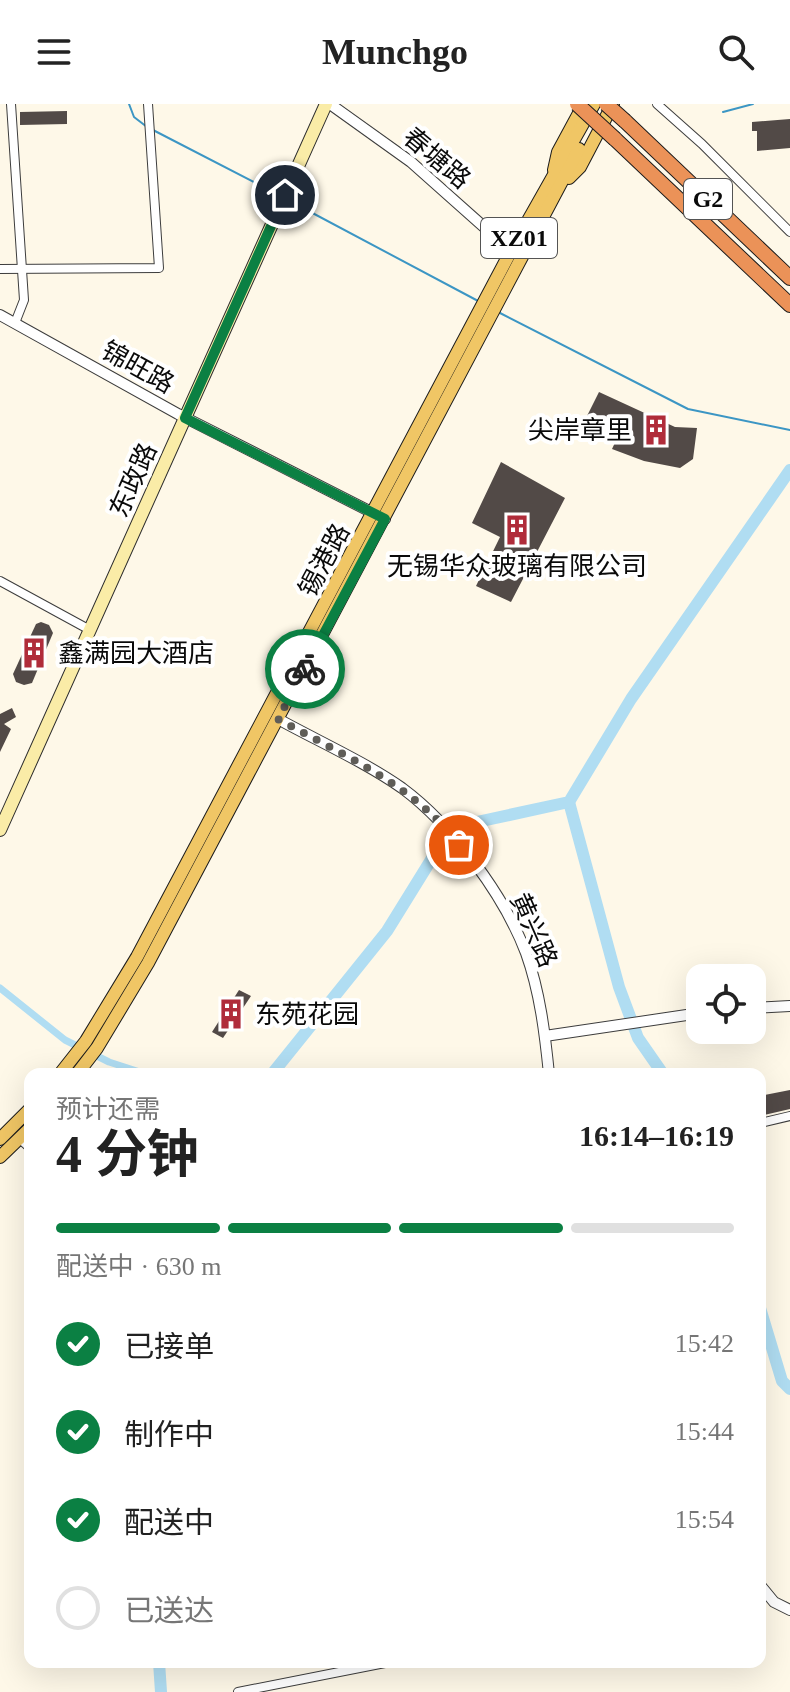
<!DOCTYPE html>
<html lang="zh">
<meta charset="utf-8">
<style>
:root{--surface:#fff;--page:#f2f2f2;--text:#222;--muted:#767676;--line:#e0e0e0;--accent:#0b8043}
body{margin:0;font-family:"Times New Roman","Noto Sans SC",serif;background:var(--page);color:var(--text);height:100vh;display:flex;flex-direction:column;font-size:30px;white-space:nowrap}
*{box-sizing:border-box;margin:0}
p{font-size:26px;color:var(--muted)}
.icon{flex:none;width:44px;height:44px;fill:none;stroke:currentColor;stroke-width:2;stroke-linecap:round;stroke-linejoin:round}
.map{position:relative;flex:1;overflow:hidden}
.panel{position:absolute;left:24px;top:964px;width:742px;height:600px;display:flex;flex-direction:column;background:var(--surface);border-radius:16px;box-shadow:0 8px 32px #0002}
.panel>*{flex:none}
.controls{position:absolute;left:686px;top:860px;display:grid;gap:16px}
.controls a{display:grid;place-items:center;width:80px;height:80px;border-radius:16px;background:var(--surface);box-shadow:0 8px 32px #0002;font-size:40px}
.pin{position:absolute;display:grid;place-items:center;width:68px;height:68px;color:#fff;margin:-34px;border:4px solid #fff;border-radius:50%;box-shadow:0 2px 8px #0007}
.courier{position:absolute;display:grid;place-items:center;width:80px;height:80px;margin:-40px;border:6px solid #0b8043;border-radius:50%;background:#fff;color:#222;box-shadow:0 2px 10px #0007}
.headline em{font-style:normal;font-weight:700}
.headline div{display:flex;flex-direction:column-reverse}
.headline{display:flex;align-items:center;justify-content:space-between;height:136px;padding:0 32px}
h1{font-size:52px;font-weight:700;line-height:60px}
.bar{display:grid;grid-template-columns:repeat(4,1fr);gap:12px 8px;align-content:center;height:96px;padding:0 32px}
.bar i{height:10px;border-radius:6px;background:var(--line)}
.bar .active{background:var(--accent)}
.bar p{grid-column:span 4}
ol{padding:0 32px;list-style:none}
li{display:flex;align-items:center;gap:24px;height:88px}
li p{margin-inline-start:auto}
li .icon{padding:8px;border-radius:50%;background:var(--accent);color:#fff;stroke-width:4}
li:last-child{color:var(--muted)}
li i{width:44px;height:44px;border:4px solid var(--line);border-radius:50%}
header{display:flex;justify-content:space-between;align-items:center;height:104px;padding:0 32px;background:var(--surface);font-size:36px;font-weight:700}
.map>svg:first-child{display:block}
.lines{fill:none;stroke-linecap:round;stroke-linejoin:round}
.stream{stroke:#3c96c4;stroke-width:2}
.canal{stroke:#b0ddf2;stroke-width:7}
.river{stroke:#b0ddf2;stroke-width:12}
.building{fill:#524a47}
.minor-casing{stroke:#3d3d3d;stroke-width:10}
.tertiary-casing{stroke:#3d3d3d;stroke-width:12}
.secondary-casing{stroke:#2c2c2c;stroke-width:14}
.primary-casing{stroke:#1b1b1b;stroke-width:14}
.motorway-casing{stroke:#1b1b1b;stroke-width:16}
.minor{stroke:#fff;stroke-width:8}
.tertiary{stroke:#fff;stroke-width:10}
.secondary{stroke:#faeca7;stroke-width:12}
.primary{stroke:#f0c665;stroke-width:12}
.motorway{stroke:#eb9258;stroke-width:14}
.motorway-bridge-casing{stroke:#1b1b1b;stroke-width:16;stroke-linecap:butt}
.motorway-bridge{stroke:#eb9258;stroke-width:14}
.done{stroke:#5f5d58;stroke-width:8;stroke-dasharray:0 14.4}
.route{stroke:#0b8043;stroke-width:10}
.labels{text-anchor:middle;stroke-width:8;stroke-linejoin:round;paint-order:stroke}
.shield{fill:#fff;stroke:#545454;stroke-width:2}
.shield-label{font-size:24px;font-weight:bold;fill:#0a0a0a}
.street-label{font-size:26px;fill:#0a0a0a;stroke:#fff}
.poi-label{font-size:26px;fill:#0a0a0a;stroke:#fff;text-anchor:start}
</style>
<header><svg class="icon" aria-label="menu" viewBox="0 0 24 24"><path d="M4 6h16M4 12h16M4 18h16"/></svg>Munchgo<svg class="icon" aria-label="search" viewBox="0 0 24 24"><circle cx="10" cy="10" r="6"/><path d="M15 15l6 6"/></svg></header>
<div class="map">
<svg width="790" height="1588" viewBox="0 0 790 1588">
<rect width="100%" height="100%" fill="#fef8e8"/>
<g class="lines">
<g class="stream">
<path d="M129 0 134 13 147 23"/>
<path d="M723 8 753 0"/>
<path d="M153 26 279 91"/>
<path d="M288 96 480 198"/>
<path d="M500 209 688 305 790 326"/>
</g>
<path class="canal" d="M0 884 65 936 109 958 146 970"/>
<g class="river">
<path d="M569 698 619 883 638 934 663 970"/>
<path d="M272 970 387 827 439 743 463 721 569 698 631 595 790 366"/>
<path d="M760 1204 782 1277 790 1285"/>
<path d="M159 1558 161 1588"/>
</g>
</g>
<g class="building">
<path d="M67 7V20L20 21V8Z"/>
<path d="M790 15V44L757 47V27H752V18Z"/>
<path d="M599 288 675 323 697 324 693 355 680 364 644 357 612 345 620 328 587 312Z"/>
<path d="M501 358 565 394 511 498 476 482 500 433 472 419Z"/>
<path d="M41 518 49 521 53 529 32 579 24 581 16 578 13 570 36 520Z"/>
<path d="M12 604 16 613 4 620 11 625 0 648V610Z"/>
<path d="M239 886 251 892 223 934 212 928Z"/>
<path d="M790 986V1005L760 1012V992Z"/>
</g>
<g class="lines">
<g class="minor-casing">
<g id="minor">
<path d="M11 0 24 196 15 219"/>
<path d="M657 0 702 40 790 128"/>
<path d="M0 165 159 164 148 0"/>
<path d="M0 477 90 526"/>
<path d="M760 1019 790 1012"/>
<path d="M20 1035 30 1044"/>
<path d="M238 1588 390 1558"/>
</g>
</g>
<g class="tertiary-casing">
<g id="tertiary">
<path d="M330 0 411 58 511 147"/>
<path d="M0 211 178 310 385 415"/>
<path d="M278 615C318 637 365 658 402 684 452 721 504 791 526 849 540 888 545 930 549 970"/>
<path d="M752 904 790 902"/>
<path d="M545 932 700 909"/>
<path d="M760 1481 774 1498 790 1506"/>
</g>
</g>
<g class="secondary-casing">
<path id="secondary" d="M0 726 326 0"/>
</g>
<g class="primary-casing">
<g id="primary">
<path d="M554 66 558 48 584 0"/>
<path d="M569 74 580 63 613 0"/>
<path d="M60 970 86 937 137 853 511 147 594 0"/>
<path d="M77 970 97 944 148 859 579 45"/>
<path d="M0 1035 30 1005"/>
<path d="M0 1053 30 1024"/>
</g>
</g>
<g class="motorway-casing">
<g id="motorway">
<path d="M625 17 790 174"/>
<path d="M615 35 790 201"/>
</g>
</g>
<use href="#minor" class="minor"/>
<use href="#tertiary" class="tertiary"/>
<use href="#secondary" class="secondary"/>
<use href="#primary" class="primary"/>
<use href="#motorway" class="motorway"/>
<g class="motorway-bridge-casing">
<g id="motorway-bridge">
<path d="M577 0 615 35"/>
<path d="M606 0 625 17"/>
</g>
</g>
<use href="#motorway-bridge" class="motorway-bridge"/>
</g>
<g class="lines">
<path class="done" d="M305 565 278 615C342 651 415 681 459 741"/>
<path class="route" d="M285 91 185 314 385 415 305 565"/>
</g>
<defs>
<g id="building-bare" transform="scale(2.4)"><path d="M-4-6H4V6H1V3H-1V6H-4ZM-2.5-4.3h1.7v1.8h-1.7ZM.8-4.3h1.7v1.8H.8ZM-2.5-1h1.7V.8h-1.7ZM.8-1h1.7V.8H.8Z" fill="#b02c3a" stroke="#fff" stroke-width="2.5" paint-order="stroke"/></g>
</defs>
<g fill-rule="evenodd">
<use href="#building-bare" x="656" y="326"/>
<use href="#building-bare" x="517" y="426"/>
<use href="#building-bare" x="34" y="549"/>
<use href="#building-bare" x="231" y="910"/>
</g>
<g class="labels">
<g class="shield">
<rect x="684" y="75" width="48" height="40" rx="6"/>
<rect x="481" y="114" width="76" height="40" rx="6"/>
</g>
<g class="shield-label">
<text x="708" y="103">G2</text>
<text x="519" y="142">XZ01</text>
</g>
<g class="street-label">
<text transform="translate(437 54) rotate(40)" y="9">春塘路</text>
<text transform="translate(138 263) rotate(29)" y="9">锦旺路</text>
<text transform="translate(133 376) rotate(-66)" y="9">东政路</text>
<text transform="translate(324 456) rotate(-62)" y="9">锡港路</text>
<text transform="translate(534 826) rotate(66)" y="9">黄兴路</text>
</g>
<g class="poi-label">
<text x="632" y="335" text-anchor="end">尖岸章里</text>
<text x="517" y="471" text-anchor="middle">无锡华众玻璃有限公司</text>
<text x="58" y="558">鑫满园大酒店</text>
<text x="255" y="919">东苑花园</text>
</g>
</g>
</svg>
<div class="controls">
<a><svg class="icon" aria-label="locate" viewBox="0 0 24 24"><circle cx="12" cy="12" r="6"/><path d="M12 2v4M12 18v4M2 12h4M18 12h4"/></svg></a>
</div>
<div class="pin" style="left:459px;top:741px;background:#ea580c"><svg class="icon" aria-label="bag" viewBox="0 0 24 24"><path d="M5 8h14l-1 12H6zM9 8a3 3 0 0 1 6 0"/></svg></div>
<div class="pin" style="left:285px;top:91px;background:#1f2937"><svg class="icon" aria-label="home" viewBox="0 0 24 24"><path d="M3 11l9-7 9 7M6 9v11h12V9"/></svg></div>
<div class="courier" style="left:305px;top:565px"><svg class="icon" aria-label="bike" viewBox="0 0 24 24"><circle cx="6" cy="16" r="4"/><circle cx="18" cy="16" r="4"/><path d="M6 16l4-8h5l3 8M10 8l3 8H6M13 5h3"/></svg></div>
<section class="panel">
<div class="headline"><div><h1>4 分钟</h1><p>预计还需</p></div><em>16:14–16:19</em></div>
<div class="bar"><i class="active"></i><i class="active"></i><i class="active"></i><i></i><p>配送中 · 630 m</p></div>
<ol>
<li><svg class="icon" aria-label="check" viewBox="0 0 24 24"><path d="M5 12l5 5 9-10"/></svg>已接单<p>15:42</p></li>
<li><svg class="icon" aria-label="check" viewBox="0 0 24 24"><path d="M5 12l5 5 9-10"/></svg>制作中<p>15:44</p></li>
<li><svg class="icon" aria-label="check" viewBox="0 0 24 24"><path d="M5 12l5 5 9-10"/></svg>配送中<p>15:54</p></li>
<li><i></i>已送达</li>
</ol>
</section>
</div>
